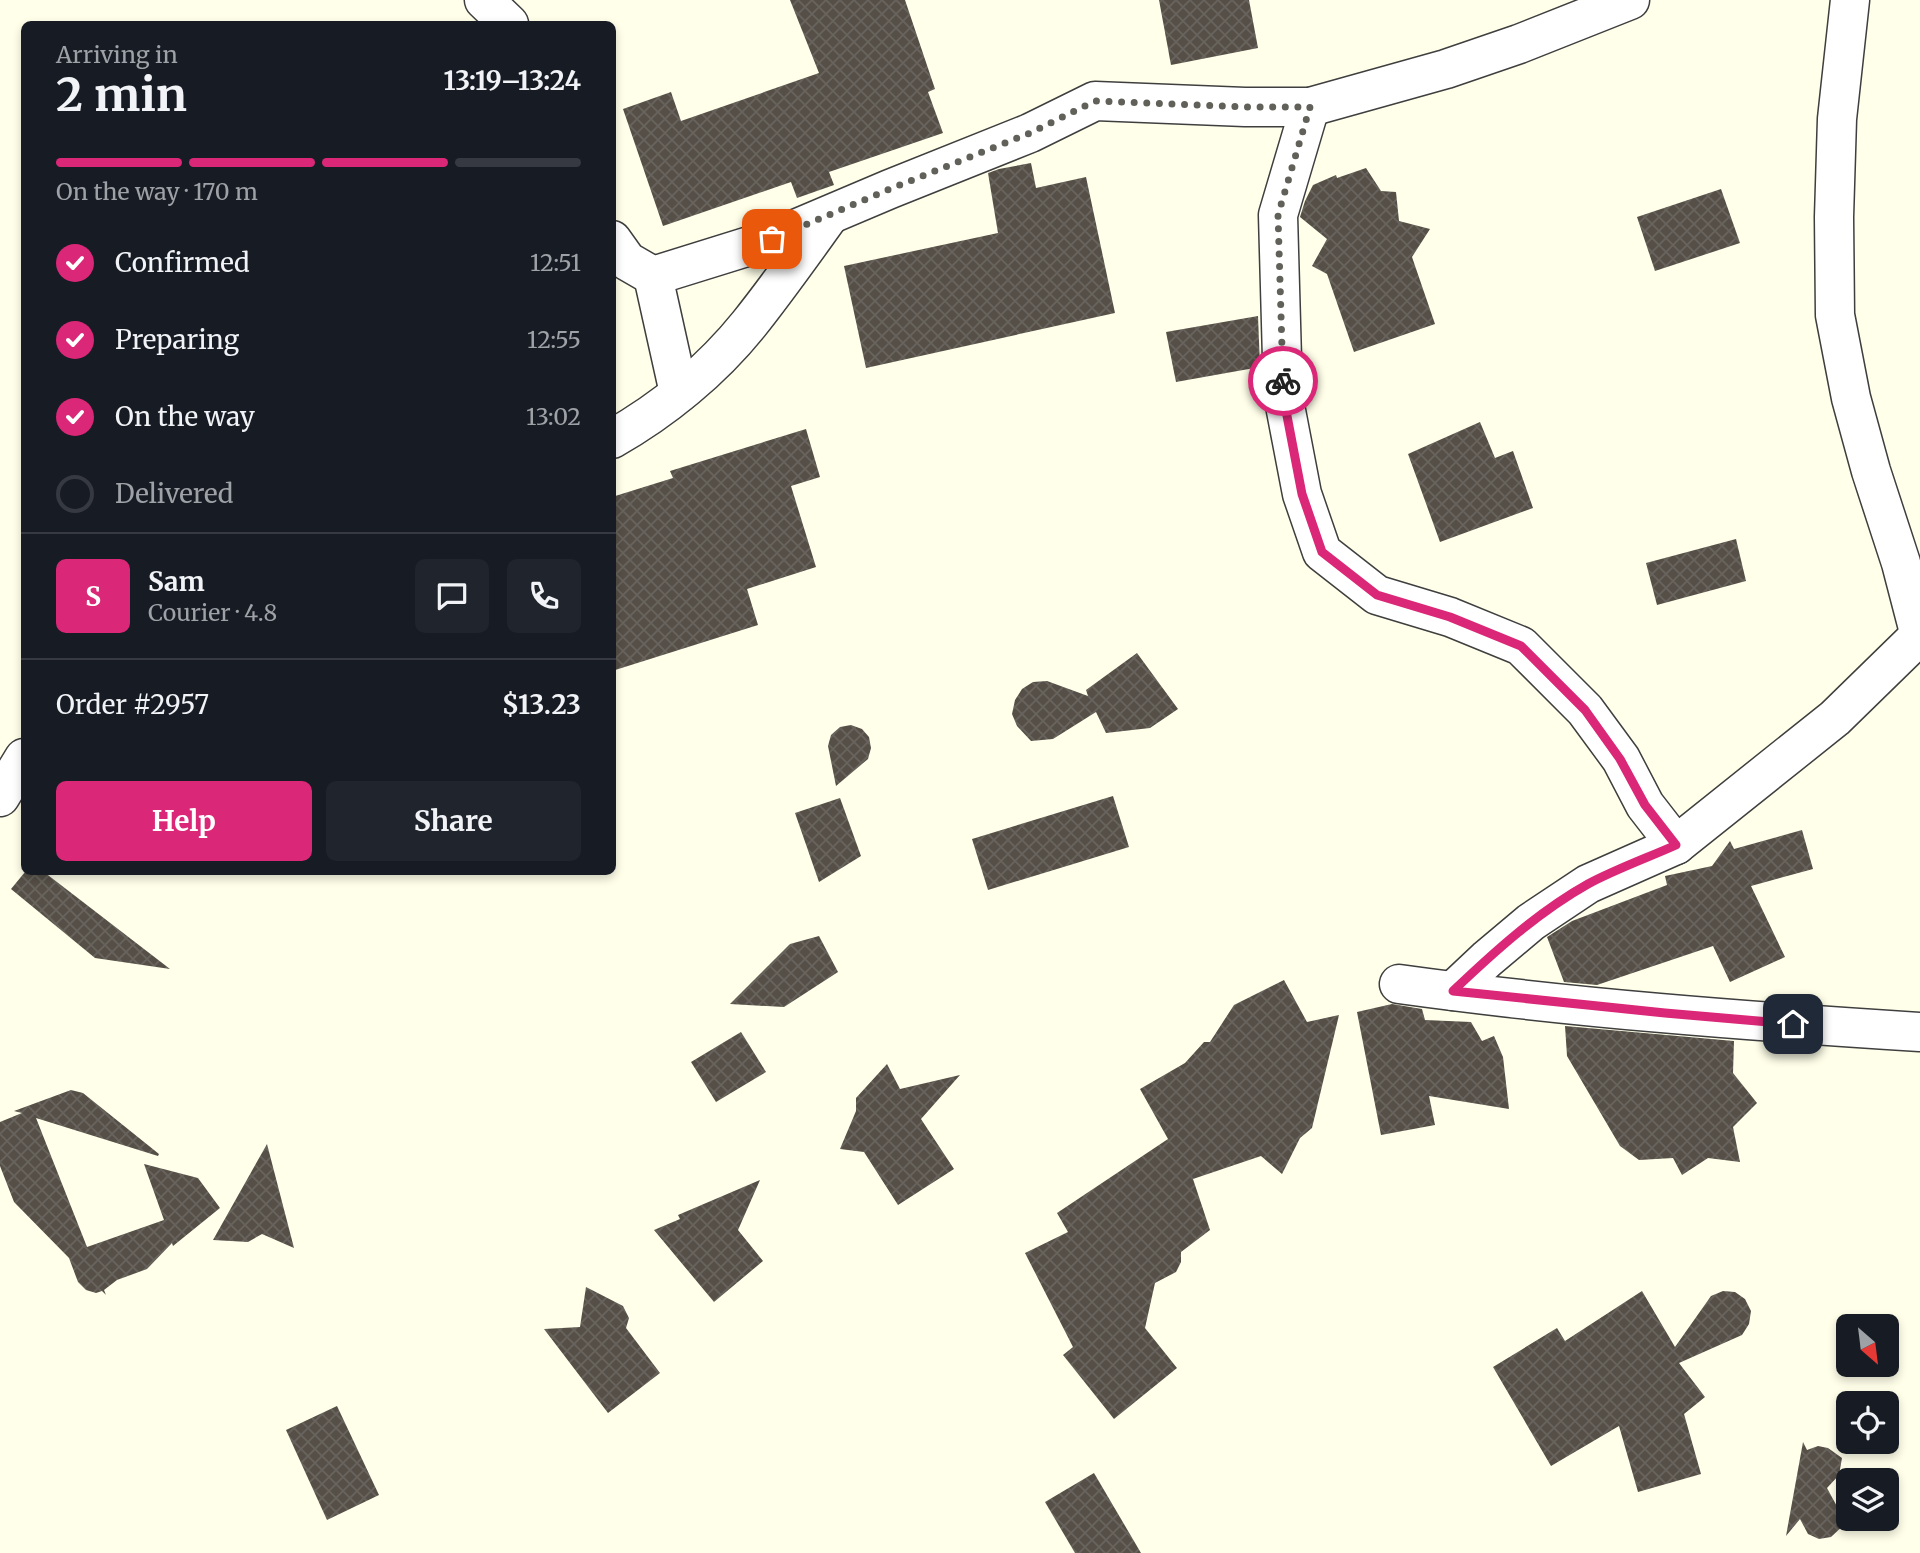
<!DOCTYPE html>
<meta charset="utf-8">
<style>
:root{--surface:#171b24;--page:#20242c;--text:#f1f3f6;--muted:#9ea1a6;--line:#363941;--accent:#db2777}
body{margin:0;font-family:Merriweather,serif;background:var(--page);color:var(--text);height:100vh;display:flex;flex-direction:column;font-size:26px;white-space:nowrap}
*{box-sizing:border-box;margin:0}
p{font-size:23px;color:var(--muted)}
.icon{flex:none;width:38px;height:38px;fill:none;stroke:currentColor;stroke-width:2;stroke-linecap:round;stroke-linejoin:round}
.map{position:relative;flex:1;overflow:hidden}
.sheet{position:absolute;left:21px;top:21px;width:595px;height:854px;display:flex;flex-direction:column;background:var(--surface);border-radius:10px;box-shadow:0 4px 10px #0003}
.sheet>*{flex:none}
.needle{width:46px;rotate:152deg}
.fabs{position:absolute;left:1836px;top:1314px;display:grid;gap:14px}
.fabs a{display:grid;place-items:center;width:63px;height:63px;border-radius:10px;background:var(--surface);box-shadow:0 4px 10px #0003;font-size:35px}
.pin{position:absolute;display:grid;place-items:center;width:60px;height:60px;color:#fff;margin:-30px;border-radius:14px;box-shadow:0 4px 10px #0006}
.courier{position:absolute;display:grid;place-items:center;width:70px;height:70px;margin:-35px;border:5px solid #db2777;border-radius:50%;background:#fff;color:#222;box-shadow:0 2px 9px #0007}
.overview em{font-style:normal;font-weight:700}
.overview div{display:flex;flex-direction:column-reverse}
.overview{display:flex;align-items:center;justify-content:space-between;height:119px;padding:0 35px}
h1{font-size:46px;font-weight:700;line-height:52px}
.bar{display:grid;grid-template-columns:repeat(4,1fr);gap:10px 7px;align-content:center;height:84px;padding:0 35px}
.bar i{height:9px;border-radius:5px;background:var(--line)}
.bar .active{background:var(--accent)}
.bar p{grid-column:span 4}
.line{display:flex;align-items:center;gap:18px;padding:0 35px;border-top:2px solid var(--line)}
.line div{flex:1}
.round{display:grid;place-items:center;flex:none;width:74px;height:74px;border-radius:10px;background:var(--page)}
ol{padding:0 35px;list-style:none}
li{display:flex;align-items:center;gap:21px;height:77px}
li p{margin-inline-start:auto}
li .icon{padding:7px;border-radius:50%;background:var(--accent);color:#fff;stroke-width:4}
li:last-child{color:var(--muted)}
li i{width:38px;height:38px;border:4px solid var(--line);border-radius:50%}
.primary-button{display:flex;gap:14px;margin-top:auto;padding:14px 35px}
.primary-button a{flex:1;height:80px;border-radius:10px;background:var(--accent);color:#fff;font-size:28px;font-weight:700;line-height:80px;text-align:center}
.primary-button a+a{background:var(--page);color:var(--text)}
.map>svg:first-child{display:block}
.building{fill:url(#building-cross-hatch)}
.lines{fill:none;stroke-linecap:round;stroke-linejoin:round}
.minor-casing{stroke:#3f3f3f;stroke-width:41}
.minor{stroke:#fff;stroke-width:38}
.done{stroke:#61615a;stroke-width:7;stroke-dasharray:0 12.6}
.route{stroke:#db2777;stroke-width:9}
</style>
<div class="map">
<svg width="1920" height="1553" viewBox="0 0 1920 1553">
<defs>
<pattern id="building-cross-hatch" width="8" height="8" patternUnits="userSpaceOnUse" patternTransform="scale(1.75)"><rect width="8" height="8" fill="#554f47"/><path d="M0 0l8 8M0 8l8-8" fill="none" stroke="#68645d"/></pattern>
</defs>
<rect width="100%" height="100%" fill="#ffffea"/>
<g class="building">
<path d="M790 0H905L935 89 928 92 943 133 829 172 834 185 797 198 791 182 663 226 623 109 671 92 681 121 819 73Z"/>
<path d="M1159 0H1249L1258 48 1171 65Z"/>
<path d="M1031 163 1036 188 1086 177 1115 313 866 368 844 266 998 233 988 173 999 169Z"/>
<path d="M1366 168 1381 191 1396 192 1399 221 1430 229 1412 257 1435 324 1354 352 1327 274 1312 266 1327 239 1300 217 1305 201 1313 185 1336 175 1337 178Z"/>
<path d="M1721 189 1740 243 1655 271 1637 217Z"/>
<path d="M1258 316 1260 367 1176 382 1166 332Z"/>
<path d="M1480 422 1495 458 1513 451 1533 508 1440 542 1408 454Z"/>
<path d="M806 429 820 477 791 486 816 567 747 589 758 625 612 671V497L673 478 670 471Z"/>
<path d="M1736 539 1746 581 1657 605 1646 563Z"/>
<path d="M1137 653 1178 709 1150 728 1106 733 1096 712 1053 739 1031 741 1017 726 1012 714 1015 700 1022 689 1033 682 1047 681 1088 696 1086 690Z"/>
<path d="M851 725 862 729 869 737 871 748 868 759 836 786 828 746 831 735 840 727Z"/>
<path d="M1113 796 1129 847 988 890 972 839Z"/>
<path d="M840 798 861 856 819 882 795 813Z"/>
<path d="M1802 830 1813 869 1751 886 1785 957 1730 982 1713 946 1597 985 1564 982 1547 937 1572 921 1667 885 1665 876 1712 866 1730 841 1734 849Z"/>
<path d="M25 872H44L170 969 95 958 11 889Z"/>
<path d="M819 936 838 972 784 1007 730 1004 790 944Z"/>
<path d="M1284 980 1307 1022 1339 1015 1312 1128 1300 1138 1282 1174 1261 1156 1193 1179 1210 1230 1181 1252V1262L1176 1272 1155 1283 1145 1328 1177 1368 1114 1419 1063 1355 1073 1347 1025 1253 1068 1232 1057 1213 1168 1139 1140 1089 1185 1063 1204 1042H1210L1234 1005Z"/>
<path d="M1392 1004 1422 1009 1425 1020 1471 1022 1482 1041 1494 1036 1503 1057 1509 1109 1429 1096 1435 1125 1381 1135 1357 1012Z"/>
<path d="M1565 1026 1734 1041 1733 1073 1757 1103 1733 1127 1740 1162 1708 1158 1682 1175 1673 1158 1639 1160 1620 1146 1567 1056Z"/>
<path d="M741 1032 766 1072 716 1102 691 1062Z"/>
<path d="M887 1064 900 1089 960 1075 921 1119 954 1169 898 1205 864 1152 840 1149 856 1111V1098Z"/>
<path d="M71 1090 83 1093 159 1154 158 1156 36 1118 87 1247 164 1220 144 1164 198 1178 220 1208 173 1246 172 1243 147 1269 117 1280 104 1290 106 1295 102 1291 96 1293 86 1290 78 1282 69 1258 14 1202 0 1166V1122L22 1113 14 1111Z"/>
<path d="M267 1144 294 1248 262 1234 248 1242 213 1240Z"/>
<path d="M760 1180 738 1230 763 1261 714 1302 654 1230 680 1219 678 1215Z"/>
<path d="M586 1287 623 1306 629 1318 626 1328 660 1373 608 1413 544 1329 580 1327Z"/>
<path d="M1642 1291 1675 1347 1711 1296 1723 1291 1735 1292 1745 1299 1751 1311 1749 1324 1742 1335 1679 1363 1705 1397 1684 1414 1701 1474 1638 1492 1619 1426 1551 1466 1493 1367 1557 1328 1565 1341Z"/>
<path d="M337 1406 379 1495 327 1520 286 1430Z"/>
<path d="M1803 1442 1807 1450 1818 1446 1828 1448 1842 1458 1839 1475 1827 1488 1846 1523 1831 1537 1819 1539 1808 1534 1800 1519 1786 1536Z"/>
<path d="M1094 1473 1141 1553H1075L1045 1502Z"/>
</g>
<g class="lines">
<g class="minor-casing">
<g id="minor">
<path d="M484 0 509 24"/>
<path d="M1850 0 1837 119 1834 217 1835 315 1851 398 1871 471 1901 563 1920 636"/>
<path d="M1310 107 1278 215 1283 395 1302 494 1322 552 1377 595 1450 617 1521 646 1585 710 1621 759 1645 805 1676 845"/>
<path d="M612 240 627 261 653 276 772 239 890 189 1030 133 1095 101 1245 107H1310L1446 69 1519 44 1630 0"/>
<path d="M653 276 679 393"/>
<path d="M612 439C663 410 712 370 749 324 777 289 803 252 829 216"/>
<path d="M0 797 24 758"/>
<path d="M1399 984C1572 1008 1746 1021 1920 1032"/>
<path d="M1453 991 1487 959 1531 922 1588 884 1676 845 1835 718 1920 635"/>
</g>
</g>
<use href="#minor" class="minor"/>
</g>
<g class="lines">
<path class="done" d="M772 239 890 189 1030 133 1095 101 1245 107H1310L1278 215 1283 381"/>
<path class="route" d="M1283 381V395L1302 494 1322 552 1377 595 1450 617 1521 646 1585 710 1620 759 1645 805 1676 845C1647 858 1616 869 1588 884 1538 912 1494 952 1453 991L1665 1013 1793 1024"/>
</g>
</svg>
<div class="fabs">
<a><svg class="needle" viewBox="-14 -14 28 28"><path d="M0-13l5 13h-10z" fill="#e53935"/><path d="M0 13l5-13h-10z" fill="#9ea1a6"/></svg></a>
<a><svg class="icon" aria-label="locate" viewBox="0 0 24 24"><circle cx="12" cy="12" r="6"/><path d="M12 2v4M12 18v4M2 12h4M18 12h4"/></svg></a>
<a><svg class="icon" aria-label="layers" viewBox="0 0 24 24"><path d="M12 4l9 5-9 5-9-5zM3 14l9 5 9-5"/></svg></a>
</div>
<div class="pin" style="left:772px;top:239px;background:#ea580c"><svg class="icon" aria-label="bag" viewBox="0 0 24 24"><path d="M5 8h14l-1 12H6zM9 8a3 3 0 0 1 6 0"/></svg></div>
<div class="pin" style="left:1793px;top:1024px;background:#1f2937"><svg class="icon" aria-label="home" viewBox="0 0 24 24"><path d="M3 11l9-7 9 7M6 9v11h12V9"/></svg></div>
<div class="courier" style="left:1283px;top:381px"><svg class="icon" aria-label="bike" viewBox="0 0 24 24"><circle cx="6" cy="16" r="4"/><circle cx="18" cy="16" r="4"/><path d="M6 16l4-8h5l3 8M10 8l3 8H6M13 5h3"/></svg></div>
<section class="sheet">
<div class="overview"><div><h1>2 min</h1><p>Arriving in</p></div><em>13:19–13:24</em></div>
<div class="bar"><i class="active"></i><i class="active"></i><i class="active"></i><i></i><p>On the way · 170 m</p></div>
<ol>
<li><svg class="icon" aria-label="check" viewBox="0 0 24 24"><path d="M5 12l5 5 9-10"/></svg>Confirmed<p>12:51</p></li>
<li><svg class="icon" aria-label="check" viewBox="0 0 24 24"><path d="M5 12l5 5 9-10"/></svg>Preparing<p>12:55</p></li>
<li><svg class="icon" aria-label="check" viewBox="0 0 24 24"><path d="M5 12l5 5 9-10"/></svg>On the way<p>13:02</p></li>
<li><i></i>Delivered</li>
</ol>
<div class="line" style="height:126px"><b class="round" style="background:var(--accent);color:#fff">S</b><div><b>Sam</b><p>Courier · 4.8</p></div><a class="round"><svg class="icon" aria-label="chat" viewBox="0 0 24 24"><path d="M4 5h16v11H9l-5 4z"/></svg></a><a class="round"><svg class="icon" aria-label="phone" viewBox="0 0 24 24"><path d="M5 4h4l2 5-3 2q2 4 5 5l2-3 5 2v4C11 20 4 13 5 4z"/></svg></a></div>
<div class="line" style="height:91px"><div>Order #2957</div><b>$13.23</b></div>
<div class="primary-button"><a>Help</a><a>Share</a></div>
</section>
</div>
